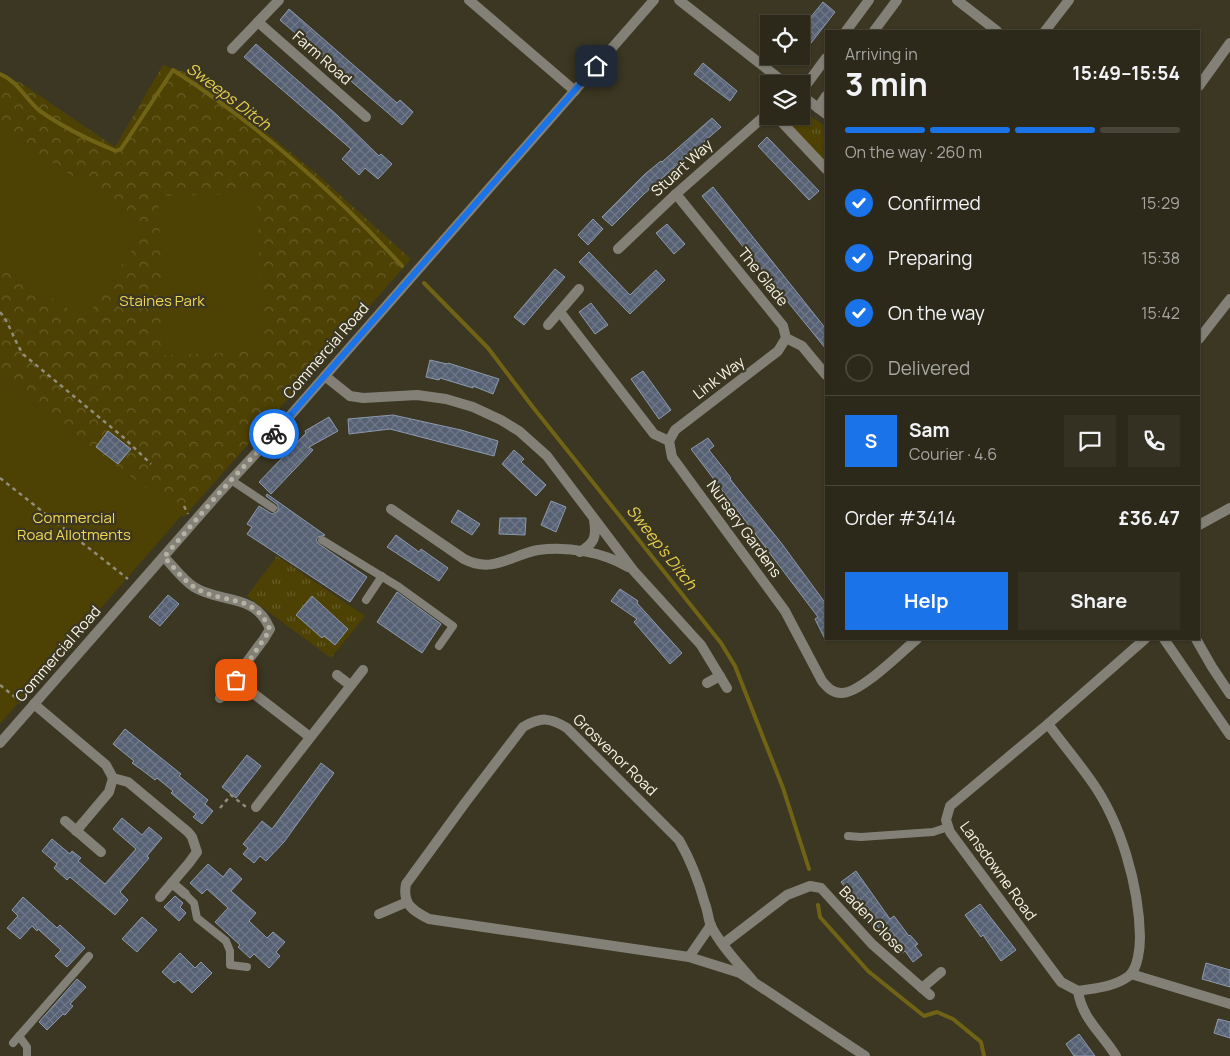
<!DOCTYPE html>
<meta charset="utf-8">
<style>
:root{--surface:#2c291a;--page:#343123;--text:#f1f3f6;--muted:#a6a6a2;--line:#484539;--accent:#1a73e8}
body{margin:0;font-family:Manrope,sans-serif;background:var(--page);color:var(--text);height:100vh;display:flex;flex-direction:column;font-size:19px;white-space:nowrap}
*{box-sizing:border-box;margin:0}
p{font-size:16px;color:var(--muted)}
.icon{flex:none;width:28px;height:28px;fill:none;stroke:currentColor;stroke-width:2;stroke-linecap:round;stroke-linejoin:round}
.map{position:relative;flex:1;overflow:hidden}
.side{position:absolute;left:825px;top:30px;width:375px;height:610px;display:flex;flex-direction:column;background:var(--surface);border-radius:0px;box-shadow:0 1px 4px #0004,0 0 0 1px var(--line)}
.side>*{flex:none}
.fabs{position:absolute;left:760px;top:15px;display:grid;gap:10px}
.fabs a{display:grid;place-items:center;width:50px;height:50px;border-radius:0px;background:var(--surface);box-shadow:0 1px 4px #0004,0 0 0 1px var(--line);font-size:25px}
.pin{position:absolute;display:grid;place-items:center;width:42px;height:42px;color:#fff;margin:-21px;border-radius:10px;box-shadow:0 2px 8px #0006}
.courier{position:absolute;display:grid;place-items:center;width:50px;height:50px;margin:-25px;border:4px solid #1a73e8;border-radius:50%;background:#fff;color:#222;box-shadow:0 1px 6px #0007}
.head em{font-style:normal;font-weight:700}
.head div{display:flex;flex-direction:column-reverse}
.head{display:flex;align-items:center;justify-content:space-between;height:85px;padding:0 20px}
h1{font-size:32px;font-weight:700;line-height:38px}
.bar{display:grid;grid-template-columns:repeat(4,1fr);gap:8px 5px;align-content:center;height:60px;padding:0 20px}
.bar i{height:6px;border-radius:4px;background:var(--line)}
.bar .current{background:var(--accent)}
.bar p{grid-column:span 4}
.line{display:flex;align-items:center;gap:12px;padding:0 20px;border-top:1px solid var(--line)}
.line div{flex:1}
.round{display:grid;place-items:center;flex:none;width:52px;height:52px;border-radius:0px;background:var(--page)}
ol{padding:0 20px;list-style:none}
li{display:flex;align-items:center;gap:15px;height:55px}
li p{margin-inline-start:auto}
li .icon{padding:5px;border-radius:50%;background:var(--accent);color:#fff;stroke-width:4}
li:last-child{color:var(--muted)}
li i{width:28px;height:28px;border:2px solid var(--line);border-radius:50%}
.button{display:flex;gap:10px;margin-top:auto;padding:10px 20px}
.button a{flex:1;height:58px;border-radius:0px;background:var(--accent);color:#fff;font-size:20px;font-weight:700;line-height:58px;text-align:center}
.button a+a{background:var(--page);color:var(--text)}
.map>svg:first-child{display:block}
.grass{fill:url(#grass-tufts)}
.park{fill:url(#park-crowns)}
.garden{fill:#4d4103}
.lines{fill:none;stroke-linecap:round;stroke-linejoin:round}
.stream{stroke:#716316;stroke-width:4}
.building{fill:url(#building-cross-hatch);stroke:#8c99ae}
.path{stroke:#908d7b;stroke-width:2.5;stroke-dasharray:4 4;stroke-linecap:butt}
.service{stroke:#838177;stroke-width:8}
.minor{stroke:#838177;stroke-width:10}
.tertiary{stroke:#838177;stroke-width:10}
.done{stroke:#b5b2a3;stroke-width:5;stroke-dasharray:0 9}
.route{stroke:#1a73e8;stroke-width:6}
.labels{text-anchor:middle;stroke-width:4.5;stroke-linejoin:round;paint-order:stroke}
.street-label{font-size:15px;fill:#f7f5e8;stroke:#3b3722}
.park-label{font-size:15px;fill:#efd656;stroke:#3b3722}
.water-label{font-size:16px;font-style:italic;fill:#e6cd4c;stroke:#3b3722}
</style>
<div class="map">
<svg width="1230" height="1056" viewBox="0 0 1230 1056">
<defs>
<pattern id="grass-tufts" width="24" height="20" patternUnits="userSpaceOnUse" patternTransform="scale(1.25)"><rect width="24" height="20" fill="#4d4103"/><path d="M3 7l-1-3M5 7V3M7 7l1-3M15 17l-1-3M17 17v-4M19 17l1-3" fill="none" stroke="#675d28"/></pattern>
<pattern id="park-crowns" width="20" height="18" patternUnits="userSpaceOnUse" patternTransform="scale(1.25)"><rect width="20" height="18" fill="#4d4103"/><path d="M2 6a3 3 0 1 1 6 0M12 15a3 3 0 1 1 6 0" fill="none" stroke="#675d28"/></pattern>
<pattern id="building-cross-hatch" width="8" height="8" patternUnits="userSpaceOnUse" patternTransform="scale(1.25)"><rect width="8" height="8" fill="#566174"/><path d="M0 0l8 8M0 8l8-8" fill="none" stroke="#6f7888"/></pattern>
</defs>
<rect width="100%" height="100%" fill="#3b3722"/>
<g class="grass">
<path d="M801 109 826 127V166L788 125 784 116H801Z"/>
<path d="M277 556 365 616 331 658 247 596Z"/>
</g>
<path class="park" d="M163 65 190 74 224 98 318 175 411 259 184 517 0 379V76L21 83 115 147Z"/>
<g class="garden">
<path d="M3 130 148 226 85 320 0 264V135Z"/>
<path d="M257 194 263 351 165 355 158 196Z"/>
<path d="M0 379 182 515 0 724Z"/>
</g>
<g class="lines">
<g class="stream">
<path d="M0 74C18 81 26 100 40 111 64 128 89 140 116 151L121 149 173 70C254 122 337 194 402 266"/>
<path d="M424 283 488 348 532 406 721 643 735 666 783 788 809 869"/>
<path d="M818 905 820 917 868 971 924 1016 937 1012 953 1019 981 1042 984 1056"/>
</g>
</g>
<g class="building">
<path d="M823 2 835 12 801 56V29Z"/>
<path d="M289 9 397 103 400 100 413 112 402 125 280 20Z"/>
<path d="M256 44 337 115 379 156 381 154 392 164 378 179 365 168 359 175 342 159 351 149 244 57Z"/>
<path d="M703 63 737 91 730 101 694 74Z"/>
<path d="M712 118 721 127 644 194 612 226 602 217 645 174 661 161 662 162Z"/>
<path d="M767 137 819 191 809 200 758 146Z"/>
<path d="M713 187 826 329V349L702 196Z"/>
<path d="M593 219 603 229 588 245 578 235Z"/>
<path d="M667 224 685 244 674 254 656 233Z"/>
<path d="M589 252 630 295 656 270 665 280 630 314 579 262Z"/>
<path d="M555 269 565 277 524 325 514 317Z"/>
<path d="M591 303 608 325 595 334 579 312Z"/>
<path d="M430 360 447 364 448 363 499 379 493 394 473 386V388L440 378 439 380 426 377Z"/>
<path d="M643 371 671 410 659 419 631 379Z"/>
<path d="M393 415 461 430 498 441 494 456 390 429 349 434 348 419Z"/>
<path d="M329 417 338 431 309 447 313 450 271 494 259 482 306 433 305 431Z"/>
<path d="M108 431 131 449 118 464 96 447Z"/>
<path d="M708 438 714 446 709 450 731 478 730 479 782 544 826 604V641L815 619 818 617 691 449Z"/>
<path d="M514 450 524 459 521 462 546 485 536 496 502 464Z"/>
<path d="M267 494 325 535 318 537 316 540 319 544 367 577 350 602 247 534 252 527 247 524 259 506 272 514 278 511V505L266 496Z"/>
<path d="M551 501 566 507 556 532 541 525Z"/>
<path d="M458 510 480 524 472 535 451 522Z"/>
<path d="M500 518H526L525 535 499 534Z"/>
<path d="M396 535 419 552 421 549 448 568 439 581 387 547Z"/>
<path d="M620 589 638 601 637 603 682 653 670 664 634 622 637 619 611 601Z"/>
<path d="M397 592 441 624 422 653 377 622Z"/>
<path d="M168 595 179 604 160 626 149 617Z"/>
<path d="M312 596 348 629 335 645 324 636 322 638 296 615Z"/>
<path d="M125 729 181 774 179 776 208 800 205 804 213 811 202 824 193 817 196 814 171 793 173 791 157 778 155 780 142 770 132 763 134 761 113 744Z"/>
<path d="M247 755 261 766 236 798 222 787Z"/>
<path d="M321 763 334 773 284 842 266 861 260 856 254 863 243 854 248 848 243 844 262 821 272 829Z"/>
<path d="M122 818 142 835 149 827 162 838 147 856 149 858 120 892 128 900 115 915 70 877 67 880 54 868 57 864 42 851 52 839 70 854 72 851 81 858 78 861 105 884 136 849 113 829Z"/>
<path d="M208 864 223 877 230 868 242 879 231 891 256 913 249 921 267 938 273 932 285 942 276 952 280 956 269 968 254 954 250 958 238 947 240 945 215 922 228 908 207 889 202 894 190 883Z"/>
<path d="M856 871 890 919 894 916 909 936 910 935 918 944 915 946 922 955 913 962 905 951 902 953 893 941 890 943 876 924 873 926 841 882Z"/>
<path d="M175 896 183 903 180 907 186 913 179 921 164 907Z"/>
<path d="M23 897 57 928 60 925 85 948 67 967 55 956 61 950 38 929 37 931 32 926 20 939 7 928 18 916 12 910Z"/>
<path d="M980 904 1016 950 1001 961 983 935 981 937 965 915Z"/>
<path d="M142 917 157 930 137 952 122 939Z"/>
<path d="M180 953 195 968 201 962 212 973 192 993 178 980 174 983 162 972Z"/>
<path d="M1206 963 1230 970V987L1202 979Z"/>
<path d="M77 979 86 987 70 1004 73 1006 65 1015 63 1014 47 1030 39 1022Z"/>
<path d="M1218 1019 1230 1022V1038L1214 1033Z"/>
<path d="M1079 1034 1095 1056H1074L1066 1044Z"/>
</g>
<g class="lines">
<g class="path">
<path d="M0 312C11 325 14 342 24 355L123 437 151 464"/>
<path d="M0 478 128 579"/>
<path d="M184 506 188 514"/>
<path d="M0 685 21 702"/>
<path d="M220 808 231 795 246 807"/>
</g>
<g class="service">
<path d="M231 480 273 508"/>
<path d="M322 540 399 587 453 626 439 646"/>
<path d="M366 600 382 576"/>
<path d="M848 836 861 837 933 832 948 827"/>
<path d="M185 894 194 903 197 918 226 941 230 951V965L247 967"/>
<path d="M19 1036 27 1047V1056"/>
<path d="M13 1043 89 956"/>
</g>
<g class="minor">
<path d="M469 0 575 91"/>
<path d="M957 0 997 31"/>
<path d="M258 22 366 117"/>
<path d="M846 31 869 0"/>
<path d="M874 31 897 0"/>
<path d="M1045 31 1069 0"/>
<path d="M232 49 279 0"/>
<path d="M1199 86 1230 43"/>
<path d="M801 92 826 58"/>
<path d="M818 108 826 96"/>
<path d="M776 116 826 169"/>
<path d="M676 194 783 326 786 338 802 346 826 375"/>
<path d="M618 249 676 194 769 112"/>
<path d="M560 312 654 434 669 441 672 457 785 611 822 681C827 687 832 693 841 693 860 694 901 652 917 639"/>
<path d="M548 325 579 289"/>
<path d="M1199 339 1230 299"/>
<path d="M325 376 350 396 363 398 417 395 446 399 473 407 501 420 519 431 547 456 633 570 701 645 727 688"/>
<path d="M669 441 675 430 778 351 786 338"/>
<path d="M391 509 464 559C493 574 511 555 538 550 568 546 603 552 628 567"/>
<path d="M1199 525 1230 508"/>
<path d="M580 552C594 543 597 538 594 520"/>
<path d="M164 557C173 566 183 580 194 587 221 604 255 592 270 629L264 639 220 698"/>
<path d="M1164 639 1230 735"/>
<path d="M337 675 350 685"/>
<path d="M236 680 310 737"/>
<path d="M707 683 720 676"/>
<path d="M34 704 106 765 113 778 128 782 188 832 192 837 197 852 189 863 160 897"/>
<path d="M1048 724C1062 743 1078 762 1092 782 1121 823 1139 886 1140 937 1140 948 1138 968 1129 976 1114 987 1096 988 1078 991"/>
<path d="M0 743 220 492 275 433 654 0"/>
<path d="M256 807 363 670"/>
<path d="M65 821 101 852"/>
<path d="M76 831 109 792 113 778"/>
<path d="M172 883 185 894"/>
<path d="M379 914 407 902"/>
<path d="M723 944 787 895 810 886 821 888 872 944 930 995"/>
<path d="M689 957 711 925"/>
<path d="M1131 974 1230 1004"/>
<path d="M753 981C739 964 721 946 711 926 708 919 708 911 705 904 699 882 690 859 679 840L567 728C549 717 541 717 523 727L465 803 406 884C402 904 413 911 429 919L689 957 740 973 865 1056"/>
<path d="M922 988 941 972"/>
<path d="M1078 991 1061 982 950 832 946 820 950 806 1048 724 1145 639"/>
<path d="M1078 991C1082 1019 1102 1033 1116 1056"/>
</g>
<g class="tertiary">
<path d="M679 0 786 84"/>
<path d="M801 95 826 114"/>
<path d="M1196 639 1212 667 1230 694"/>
</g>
</g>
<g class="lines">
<path class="done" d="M236 680 270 630C255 592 221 605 194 587 183 580 173 566 164 557L220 492 274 434"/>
<path class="route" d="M274 434 596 66"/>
</g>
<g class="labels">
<g class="street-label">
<text transform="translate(322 58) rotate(41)" y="5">Farm Road</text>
<text transform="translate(682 168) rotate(-42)" y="5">Stuart Way</text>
<text transform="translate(763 277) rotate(51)" y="5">The Glade</text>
<text transform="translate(326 351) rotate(-49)" y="5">Commercial Road</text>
<text transform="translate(719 378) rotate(-37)" y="5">Link Way</text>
<text transform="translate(744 529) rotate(54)" y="5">Nursery Gardens</text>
<text transform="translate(58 654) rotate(-49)" y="5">Commercial Road</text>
<text transform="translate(615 755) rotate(44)" y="5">Grosvenor Road</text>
<text transform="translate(998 871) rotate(54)" y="5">Lansdowne Road</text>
<text transform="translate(872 920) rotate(46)" y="5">Baden Close</text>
</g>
<g class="park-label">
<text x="162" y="306">Staines Park</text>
<text x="74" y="523">Commercial<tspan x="74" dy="17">Road Allotments</tspan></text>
</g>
<g class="water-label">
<text transform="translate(229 96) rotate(37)" y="6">Sweeps Ditch</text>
<text transform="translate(662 547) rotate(52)" y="6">Sweep's Ditch</text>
</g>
</g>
</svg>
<div class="fabs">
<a><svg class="icon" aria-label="locate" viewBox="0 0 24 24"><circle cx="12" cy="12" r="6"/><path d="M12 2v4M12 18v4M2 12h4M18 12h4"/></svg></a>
<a><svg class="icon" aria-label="layers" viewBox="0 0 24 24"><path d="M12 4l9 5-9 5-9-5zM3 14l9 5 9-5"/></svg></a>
</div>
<div class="pin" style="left:236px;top:680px;background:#ea580c"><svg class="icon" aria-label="bag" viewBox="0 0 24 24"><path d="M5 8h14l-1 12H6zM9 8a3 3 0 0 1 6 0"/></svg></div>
<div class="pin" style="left:596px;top:66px;background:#1f2937"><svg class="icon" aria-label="home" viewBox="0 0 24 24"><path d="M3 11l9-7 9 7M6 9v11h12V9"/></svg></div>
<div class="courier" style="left:274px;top:434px"><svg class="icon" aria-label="bike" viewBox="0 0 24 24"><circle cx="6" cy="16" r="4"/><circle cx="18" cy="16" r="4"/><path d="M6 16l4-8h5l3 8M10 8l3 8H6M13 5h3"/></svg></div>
<section class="side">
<div class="head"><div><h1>3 min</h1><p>Arriving in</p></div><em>15:49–15:54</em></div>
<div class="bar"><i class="current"></i><i class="current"></i><i class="current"></i><i></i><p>On the way · 260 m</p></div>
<ol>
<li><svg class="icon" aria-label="check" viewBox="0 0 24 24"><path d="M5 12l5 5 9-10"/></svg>Confirmed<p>15:29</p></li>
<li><svg class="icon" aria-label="check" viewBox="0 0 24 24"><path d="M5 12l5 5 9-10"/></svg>Preparing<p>15:38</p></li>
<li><svg class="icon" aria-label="check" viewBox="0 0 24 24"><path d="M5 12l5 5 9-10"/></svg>On the way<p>15:42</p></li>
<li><i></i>Delivered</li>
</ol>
<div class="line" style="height:90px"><b class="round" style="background:var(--accent);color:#fff">S</b><div><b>Sam</b><p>Courier · 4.6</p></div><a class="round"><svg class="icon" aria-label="chat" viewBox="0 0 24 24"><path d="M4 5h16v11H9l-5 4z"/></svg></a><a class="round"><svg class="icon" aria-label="phone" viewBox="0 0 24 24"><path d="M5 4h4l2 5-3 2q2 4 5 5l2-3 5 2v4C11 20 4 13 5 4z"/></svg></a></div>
<div class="line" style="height:65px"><div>Order #3414</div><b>£36.47</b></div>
<div class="button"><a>Help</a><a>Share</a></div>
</section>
</div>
